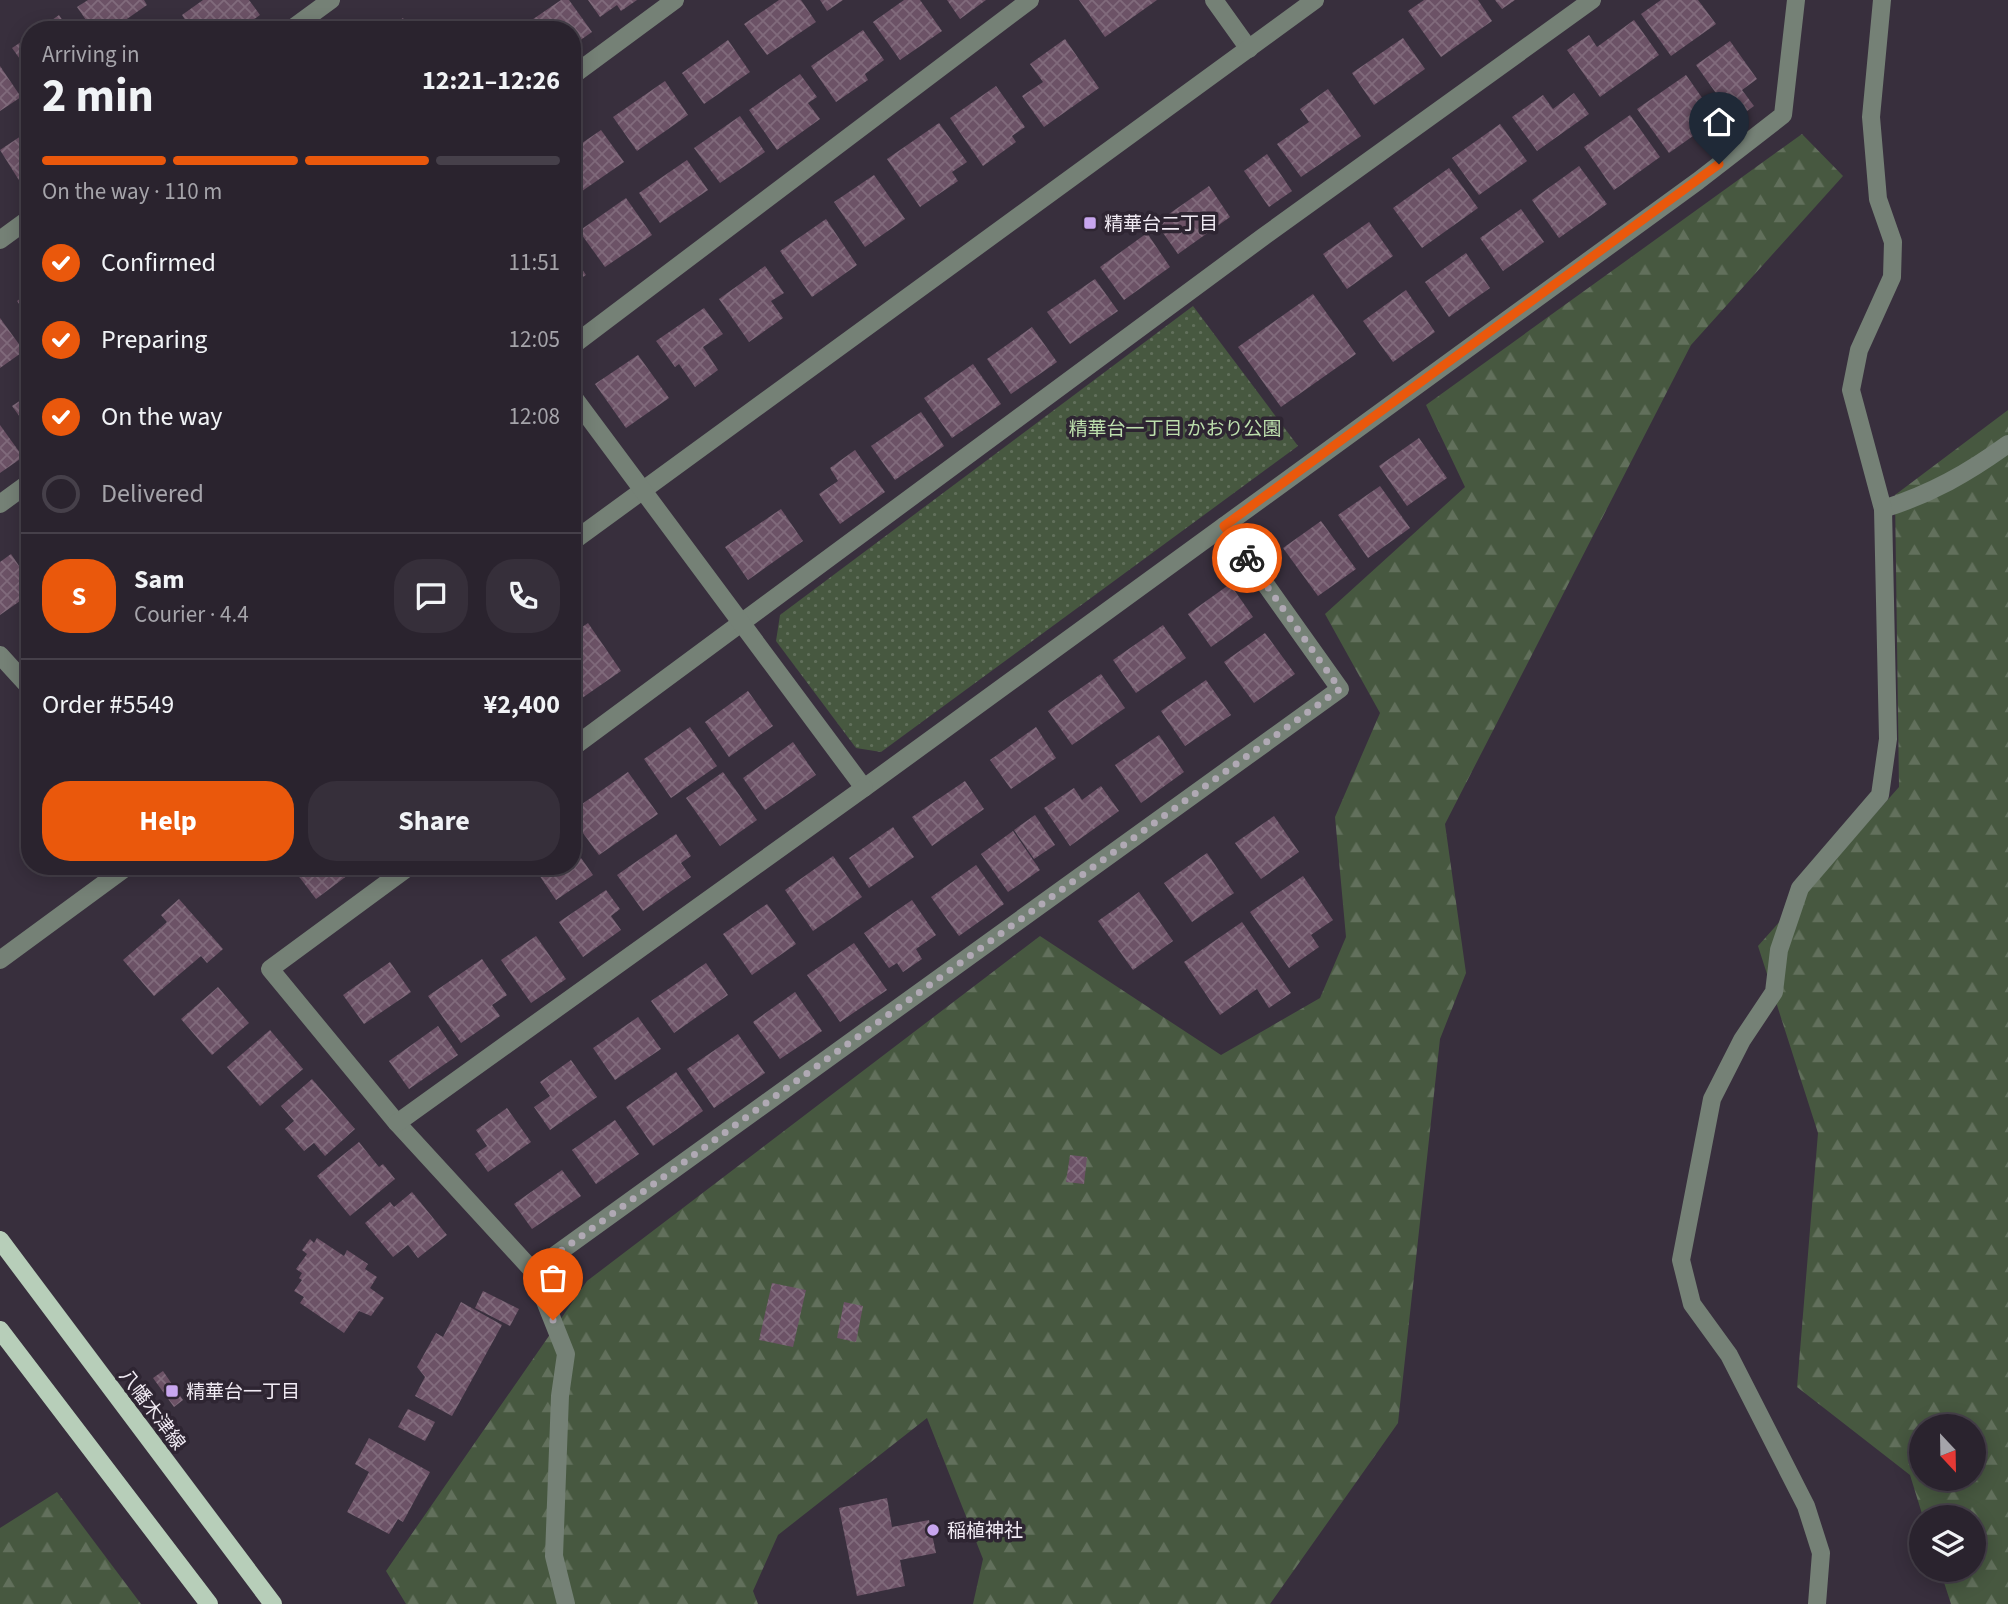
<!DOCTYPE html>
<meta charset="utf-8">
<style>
:root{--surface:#2a232e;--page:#362f3a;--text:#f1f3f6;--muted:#a5a4aa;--line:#46404a;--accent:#ea580c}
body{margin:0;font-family:"Source Sans 3","Noto Sans JP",sans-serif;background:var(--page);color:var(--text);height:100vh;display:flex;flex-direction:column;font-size:26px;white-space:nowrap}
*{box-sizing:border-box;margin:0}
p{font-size:23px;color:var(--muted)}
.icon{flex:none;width:38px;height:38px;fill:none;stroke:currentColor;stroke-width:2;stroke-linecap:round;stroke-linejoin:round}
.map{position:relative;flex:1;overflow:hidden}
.details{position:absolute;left:21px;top:21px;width:560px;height:854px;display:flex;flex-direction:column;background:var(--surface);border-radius:28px;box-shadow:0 4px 18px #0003,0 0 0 2px var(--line)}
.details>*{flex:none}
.needle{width:46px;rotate:158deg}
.tools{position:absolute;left:1909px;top:1414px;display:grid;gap:14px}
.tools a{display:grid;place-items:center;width:77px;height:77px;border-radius:50%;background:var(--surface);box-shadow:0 4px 18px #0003,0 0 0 2px var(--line);font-size:35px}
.pin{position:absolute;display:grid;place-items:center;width:60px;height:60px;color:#fff;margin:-72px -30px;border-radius:50% 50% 50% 0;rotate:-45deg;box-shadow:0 0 7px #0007}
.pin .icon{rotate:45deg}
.courier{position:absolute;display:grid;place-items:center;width:70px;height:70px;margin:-35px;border:5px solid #ea580c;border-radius:50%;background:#fff;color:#222;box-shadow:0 2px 9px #0007}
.headline em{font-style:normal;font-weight:700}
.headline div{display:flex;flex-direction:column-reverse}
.headline{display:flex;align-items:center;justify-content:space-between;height:119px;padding:0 21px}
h1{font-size:46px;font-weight:700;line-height:52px}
.bar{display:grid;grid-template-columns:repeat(4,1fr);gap:10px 7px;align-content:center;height:84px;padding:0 21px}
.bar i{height:9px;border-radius:5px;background:var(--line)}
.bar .active{background:var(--accent)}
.bar p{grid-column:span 4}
.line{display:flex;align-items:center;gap:18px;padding:0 21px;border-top:2px solid var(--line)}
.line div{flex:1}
.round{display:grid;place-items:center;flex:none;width:74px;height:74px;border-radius:28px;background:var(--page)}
ol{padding:0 21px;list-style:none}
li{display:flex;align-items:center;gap:21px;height:77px}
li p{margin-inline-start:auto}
li .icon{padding:7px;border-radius:50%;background:var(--accent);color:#fff;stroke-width:4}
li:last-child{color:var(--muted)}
li i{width:38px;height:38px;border:4px solid var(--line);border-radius:50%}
.cta{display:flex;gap:14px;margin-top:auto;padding:14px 21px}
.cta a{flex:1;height:80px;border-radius:28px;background:var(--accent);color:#fff;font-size:28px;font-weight:700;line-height:80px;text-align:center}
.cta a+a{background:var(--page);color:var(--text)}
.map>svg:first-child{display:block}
.forest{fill:url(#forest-firs);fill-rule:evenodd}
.park{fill:url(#park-dots)}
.building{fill:url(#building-cross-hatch)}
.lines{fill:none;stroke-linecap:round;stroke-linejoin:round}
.minor{stroke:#758176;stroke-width:18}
.major{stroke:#b7ceb9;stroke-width:18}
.done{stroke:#b0a9b4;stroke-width:7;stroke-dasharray:0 12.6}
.route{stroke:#ea580c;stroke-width:9}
.poi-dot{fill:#c8a6ef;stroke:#2e2532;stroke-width:2.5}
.labels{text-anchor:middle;stroke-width:7;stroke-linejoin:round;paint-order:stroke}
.poi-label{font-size:19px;fill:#f1ebf4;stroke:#2e2532;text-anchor:start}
.park-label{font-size:19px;fill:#bddfad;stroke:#2e2532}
.street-label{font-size:19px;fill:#f1ebf4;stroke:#2e2532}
</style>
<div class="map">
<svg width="2008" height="1604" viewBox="0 0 2008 1604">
<defs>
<pattern id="forest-firs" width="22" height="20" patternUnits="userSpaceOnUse" patternTransform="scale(1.75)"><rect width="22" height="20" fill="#475840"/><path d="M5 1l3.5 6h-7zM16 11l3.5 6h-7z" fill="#62705c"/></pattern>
<pattern id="park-dots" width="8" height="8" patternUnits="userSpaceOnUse" patternTransform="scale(1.75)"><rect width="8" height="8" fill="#475840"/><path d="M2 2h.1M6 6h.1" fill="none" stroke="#62705c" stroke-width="1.8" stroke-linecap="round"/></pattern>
<pattern id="building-cross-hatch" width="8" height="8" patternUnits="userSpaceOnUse" patternTransform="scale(1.75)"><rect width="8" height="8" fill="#6c5266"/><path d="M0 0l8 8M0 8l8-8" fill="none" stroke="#816b7c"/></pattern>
</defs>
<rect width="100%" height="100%" fill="#382f3d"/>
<g class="forest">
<path d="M1802 134 1843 176 1691 345 1445 824 1466 973 1440 1039 1398 1423 1270 1604H973L983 1559 927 1418 778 1535 753 1591 758 1604H406L386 1571 587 1281 1040 936 1221 1055 1320 998 1346 937 1335 817 1380 713 1325 614 1465 487 1426 405Z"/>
<path d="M2008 410V1604H1951L1940 1570H1974V1517H1923L1910 1475 1797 1387 1818 1133 1758 946 1899 787 1895 495ZM1922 1426H1974V1479H1922Z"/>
<path d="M57 1492 141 1604H0V1528Z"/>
</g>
<path class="park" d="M1193 306 1298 446 881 752 856 748 776 641 780 615Z"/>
<g class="building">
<path d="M88 0H144L147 5 111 30H93L77 7Z"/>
<path d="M203 0H249L260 15 239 30H192L182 15Z"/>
<path d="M561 0H569L592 32 572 46V30H526L523 26Z"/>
<path d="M588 0H637L621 11 617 5 600 17Z"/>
<path d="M779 0H801L816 22 767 55 744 24Z"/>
<path d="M820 0H843L827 11Z"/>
<path d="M904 0H920L942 31 900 60 873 22Z"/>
<path d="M947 0H986L960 19Z"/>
<path d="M1079 0H1157L1105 37Z"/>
<path d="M1424 0H1478L1492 21 1441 57 1408 11Z"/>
<path d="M1495 0H1515L1502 9Z"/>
<path d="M1661 0H1698L1716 24 1671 56 1641 14Z"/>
<path d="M59 15 69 30H38Z"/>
<path d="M403 18 411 30H387Z"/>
<path d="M1634 20 1659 55 1600 97 1567 50 1589 35 1597 47Z"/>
<path d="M863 30 884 60 865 74 868 80 836 102 811 66Z"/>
<path d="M30 36V73L12 48Z"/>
<path d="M1403 38 1425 69 1374 105 1352 73Z"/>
<path d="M1065 39 1099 88 1044 127 1022 96 1043 82 1030 64Z"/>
<path d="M728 40 750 72 704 104 682 73Z"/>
<path d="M1730 41 1757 79 1742 90 1754 106 1735 120 1696 65Z"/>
<path d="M0 66 21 97 0 111Z"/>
<path d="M800 74 817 97 808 103 820 119 777 150 749 110Z"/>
<path d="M1686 75 1717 119 1669 153 1637 109Z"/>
<path d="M665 81 688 115 637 151 613 117Z"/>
<path d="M996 86 1025 127 1012 136 1016 142 983 166 950 118Z"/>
<path d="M1328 89 1361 136 1301 177 1277 144 1309 122 1300 109Z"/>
<path d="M1574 93 1589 114 1537 151 1512 117 1543 95 1553 109Z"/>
<path d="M1630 115 1660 157 1614 190 1584 147Z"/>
<path d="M740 116 765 152 720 183 694 148Z"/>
<path d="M939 123 967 162 952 172 958 181 920 207 887 159Z"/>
<path d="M1500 124 1527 161 1479 195 1452 158Z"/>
<path d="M30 130V191L27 193 0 150Z"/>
<path d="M601 130 624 162 572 198V150Z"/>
<path d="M1267 154 1292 191 1269 207 1244 171Z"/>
<path d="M687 160 708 190 660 223 639 193Z"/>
<path d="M1579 166 1607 204 1559 238 1532 200Z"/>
<path d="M1449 168 1478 208 1422 248 1393 208Z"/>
<path d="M874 175 905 219 865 247 834 202Z"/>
<path d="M1209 186 1230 217 1178 254 1156 223Z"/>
<path d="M626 198 652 235 605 267 579 231Z"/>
<path d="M1521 209 1544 242 1503 271 1480 238Z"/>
<path d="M826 219 857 265 812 297 780 251Z"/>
<path d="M1369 222 1393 256 1347 289 1323 254Z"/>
<path d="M1147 233 1170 267 1124 300 1100 267Z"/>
<path d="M1466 253 1490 288 1449 317 1425 282Z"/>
<path d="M572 255 586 275 572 284Z"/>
<path d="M765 266 784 293 771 301 783 318 749 342 719 299Z"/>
<path d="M1095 279 1118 311 1070 344 1047 312Z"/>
<path d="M1406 290 1435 332 1393 362 1363 321Z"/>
<path d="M30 292V319L17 301Z"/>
<path d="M1313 294 1356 354 1281 407 1238 347Z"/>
<path d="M704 308 723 334 703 347 718 370 695 387 679 364 675 367 656 341Z"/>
<path d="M0 318 24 351 0 368Z"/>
<path d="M1032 327 1057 362 1011 394 987 359Z"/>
<path d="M638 355 669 398 626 428 595 384Z"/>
<path d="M973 364 1001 404 952 438 924 398Z"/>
<path d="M30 394V431L12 406Z"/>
<path d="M921 412 944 446 895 480 871 446Z"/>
<path d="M0 425 23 457 0 473Z"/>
<path d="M1419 438 1447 478 1407 506 1379 466Z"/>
<path d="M855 450 885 492 840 524 819 494 838 481 830 468Z"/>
<path d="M1380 486 1410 528 1368 558 1338 515Z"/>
<path d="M781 509 803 541 748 580 725 547Z"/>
<path d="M1321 521 1356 569 1318 596 1283 548Z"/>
<path d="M11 554 30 582V594L0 615V562Z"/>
<path d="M1230 584 1253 617 1211 647 1188 614Z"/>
<path d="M588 623 621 671 572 705V634Z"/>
<path d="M1163 625 1186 658 1136 693 1113 660Z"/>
<path d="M1265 633 1295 674 1254 703 1224 662Z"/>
<path d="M1101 674 1125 708 1072 745 1048 711Z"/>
<path d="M1206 680 1231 715 1185 746 1161 711Z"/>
<path d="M748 691 773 726 729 757 705 722Z"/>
<path d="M690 727 717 766 671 798 644 759Z"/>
<path d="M1036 727 1056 758 1011 789 990 760Z"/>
<path d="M1159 735 1184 772 1141 803 1115 765Z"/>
<path d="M793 742 816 775 765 810 743 778Z"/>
<path d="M628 772 658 814 599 855 572 818V811Z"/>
<path d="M723 772 757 820 720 846 686 798Z"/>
<path d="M965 781 984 809 932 846 912 817Z"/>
<path d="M1101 786 1119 811 1070 846 1044 808 1074 788 1082 800Z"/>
<path d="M1035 815 1055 845 1034 859 1014 830Z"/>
<path d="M1274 816 1299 852 1261 879 1235 843Z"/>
<path d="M893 827 914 857 869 888 849 858Z"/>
<path d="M1013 831 1040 870 1008 892 981 854Z"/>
<path d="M676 834 691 856 681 863 691 877 643 911 617 875Z"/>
<path d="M572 845 593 875 556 900 533 866H572Z"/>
<path d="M1207 853 1234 893 1192 922 1164 883Z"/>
<path d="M833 856 862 897 813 931 785 890Z"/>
<path d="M976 865 1004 904 959 936 931 897Z"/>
<path d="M291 866H360L316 899Z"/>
<path d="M1303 876 1333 920 1311 935 1319 947 1289 968 1250 912Z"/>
<path d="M606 890 620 909 611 916 621 930 583 957 559 922Z"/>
<path d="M1139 892 1173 941 1133 970 1098 921Z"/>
<path d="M179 899 223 949 207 963 201 956 154 996 123 960 167 922 161 915Z"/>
<path d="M912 900 936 935 916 949 922 959 903 972 897 963 889 968 864 933Z"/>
<path d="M767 904 796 944 752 975 723 934Z"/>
<path d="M1242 922 1291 993 1269 1008 1257 989 1220 1015 1184 962Z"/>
<path d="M536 936 566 979 531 1003 501 960Z"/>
<path d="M854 943 887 990 840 1022 807 975Z"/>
<path d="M482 959 507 995 492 1005 500 1016 461 1043 428 996Z"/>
<path d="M390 962 411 992 364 1024 343 995Z"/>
<path d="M706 963 728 995 674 1033 651 1001Z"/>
<path d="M218 987 249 1023 212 1055 181 1019Z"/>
<path d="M795 992 822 1031 780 1059 753 1022Z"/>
<path d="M638 1017 661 1049 615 1080 593 1048Z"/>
<path d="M438 1026 458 1055 409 1089 389 1061Z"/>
<path d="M270 1030 303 1069 260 1106 227 1067Z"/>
<path d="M738 1034 765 1073 714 1108 687 1069Z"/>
<path d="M571 1060 597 1097 550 1130 534 1107 550 1096 540 1082Z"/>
<path d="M676 1072 703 1111 653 1146 626 1107Z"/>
<path d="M312 1079 355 1129 325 1156 314 1143 304 1151 285 1129 294 1121 281 1106Z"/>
<path d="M507 1108 531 1142 488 1172 475 1154 487 1146 476 1130Z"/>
<path d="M615 1120 639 1154 596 1184 572 1150Z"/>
<path d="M359 1142 379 1167 383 1164 395 1179 350 1216 317 1176Z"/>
<path d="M1070 1155 1087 1157 1084 1184 1066 1182Z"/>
<path d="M562 1170 581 1196 532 1229 514 1204Z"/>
<path d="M412 1192 447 1235 418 1258 408 1245 393 1257 365 1223 390 1202 394 1207Z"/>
<path d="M317 1238 344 1256 347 1250 368 1264 365 1269 377 1277 370 1288 384 1298 371 1316 359 1311 344 1333 300 1303 304 1297 294 1291 302 1280 299 1278 302 1273 296 1269 307 1254 302 1250 310 1239 314 1243Z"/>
<path d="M772 1283 806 1290 793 1347 759 1340Z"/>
<path d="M483 1291 519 1309 510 1326 475 1308Z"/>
<path d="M461 1302 502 1325 452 1416 415 1396 425 1377 417 1367 436 1333 443 1337Z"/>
<path d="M844 1302 863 1306 856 1342 837 1338Z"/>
<path d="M163 1371 183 1400 174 1407 153 1378Z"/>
<path d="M408 1409 435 1422 425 1441 398 1427Z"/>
<path d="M369 1438 430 1472 403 1522 398 1519 389 1534 347 1512 369 1472 355 1464Z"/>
<path d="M887 1498 892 1527 929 1520 936 1553 900 1560 905 1586 857 1596 839 1508Z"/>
</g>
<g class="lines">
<g class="minor">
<path d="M1214 0 1249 49"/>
<path d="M290 30 331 0"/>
<path d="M572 76 675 0"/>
<path d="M0 240 30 218"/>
<path d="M572 346 1030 0"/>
<path d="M0 504 30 482"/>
<path d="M1883 509C1931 494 1968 473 2008 444"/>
<path d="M1224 526 1698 181 1783 115 1796 0"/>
<path d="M572 542 1315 0"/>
<path d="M0 655 30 688"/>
<path d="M572 748 1263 237 1592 0"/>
<path d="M410 866 270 969 397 1123 533 1271 1340 689 1224 526 864 788 572 395"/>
<path d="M0 960 128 866"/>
<path d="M397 1123 864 788"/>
<path d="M533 1271 566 1354 560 1396 554 1556 566 1604"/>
<path d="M1817 1604 1821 1553 1806 1506 1729 1355 1692 1304 1681 1260 1712 1099 1742 1040 1774 992 1779 950 1800 888 1880 795 1888 739 1883 509 1851 390 1859 350 1892 277 1893 242 1878 199 1871 117 1882 0"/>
</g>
<g class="major">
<path d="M0 1240 273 1604"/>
<path d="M0 1330 209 1604"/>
</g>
</g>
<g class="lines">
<path class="done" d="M553 1320 533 1271 1340 689 1247 558"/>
<path class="route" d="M1247 558 1224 526 1719 164"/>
</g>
<g class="poi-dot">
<rect x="1083" y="216" width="14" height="14" rx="3.5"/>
<rect x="165" y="1384" width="14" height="14" rx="3.5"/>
<circle cx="933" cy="1530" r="7"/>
</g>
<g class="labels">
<g class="poi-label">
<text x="1104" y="230">精華台二丁目</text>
<text x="186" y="1398">精華台一丁目</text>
<text x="947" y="1537">稲植神社</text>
</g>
<g class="park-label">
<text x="1175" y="435">精華台一丁目 かおり公園</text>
</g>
<g class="street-label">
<text transform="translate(153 1409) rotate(53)" y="7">八幡木津線</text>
</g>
</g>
</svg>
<div class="tools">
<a><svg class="needle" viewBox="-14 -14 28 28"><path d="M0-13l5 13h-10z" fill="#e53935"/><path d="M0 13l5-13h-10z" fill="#a5a4aa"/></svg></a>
<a><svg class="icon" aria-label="layers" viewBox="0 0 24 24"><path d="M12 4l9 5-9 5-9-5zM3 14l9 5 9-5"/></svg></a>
</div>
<div class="pin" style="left:553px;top:1320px;background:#ea580c"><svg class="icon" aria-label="bag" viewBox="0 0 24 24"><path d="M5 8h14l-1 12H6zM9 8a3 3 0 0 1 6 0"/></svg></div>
<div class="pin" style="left:1719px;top:164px;background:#1f2937"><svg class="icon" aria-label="home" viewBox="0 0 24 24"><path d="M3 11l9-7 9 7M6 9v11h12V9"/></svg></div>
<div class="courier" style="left:1247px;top:558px"><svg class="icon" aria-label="bike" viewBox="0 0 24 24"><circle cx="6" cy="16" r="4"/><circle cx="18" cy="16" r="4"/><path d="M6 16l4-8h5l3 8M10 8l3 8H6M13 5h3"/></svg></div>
<section class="details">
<div class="headline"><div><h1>2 min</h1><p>Arriving in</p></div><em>12:21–12:26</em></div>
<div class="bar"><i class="active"></i><i class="active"></i><i class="active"></i><i></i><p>On the way · 110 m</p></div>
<ol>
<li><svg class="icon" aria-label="check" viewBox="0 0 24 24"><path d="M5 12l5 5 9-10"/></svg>Confirmed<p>11:51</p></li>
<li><svg class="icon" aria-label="check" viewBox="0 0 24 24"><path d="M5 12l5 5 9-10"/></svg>Preparing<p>12:05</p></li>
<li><svg class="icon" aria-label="check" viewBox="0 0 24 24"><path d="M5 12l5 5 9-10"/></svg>On the way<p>12:08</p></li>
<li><i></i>Delivered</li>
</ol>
<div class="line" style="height:126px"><b class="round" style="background:var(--accent);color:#fff">S</b><div><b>Sam</b><p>Courier · 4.4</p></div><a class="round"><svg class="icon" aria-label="chat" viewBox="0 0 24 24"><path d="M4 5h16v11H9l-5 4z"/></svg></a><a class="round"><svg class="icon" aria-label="phone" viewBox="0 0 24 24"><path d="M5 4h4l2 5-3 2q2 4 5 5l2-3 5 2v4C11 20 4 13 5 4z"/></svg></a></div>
<div class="line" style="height:91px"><div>Order #5549</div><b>¥2,400</b></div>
<div class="cta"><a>Help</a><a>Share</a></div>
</section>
</div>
